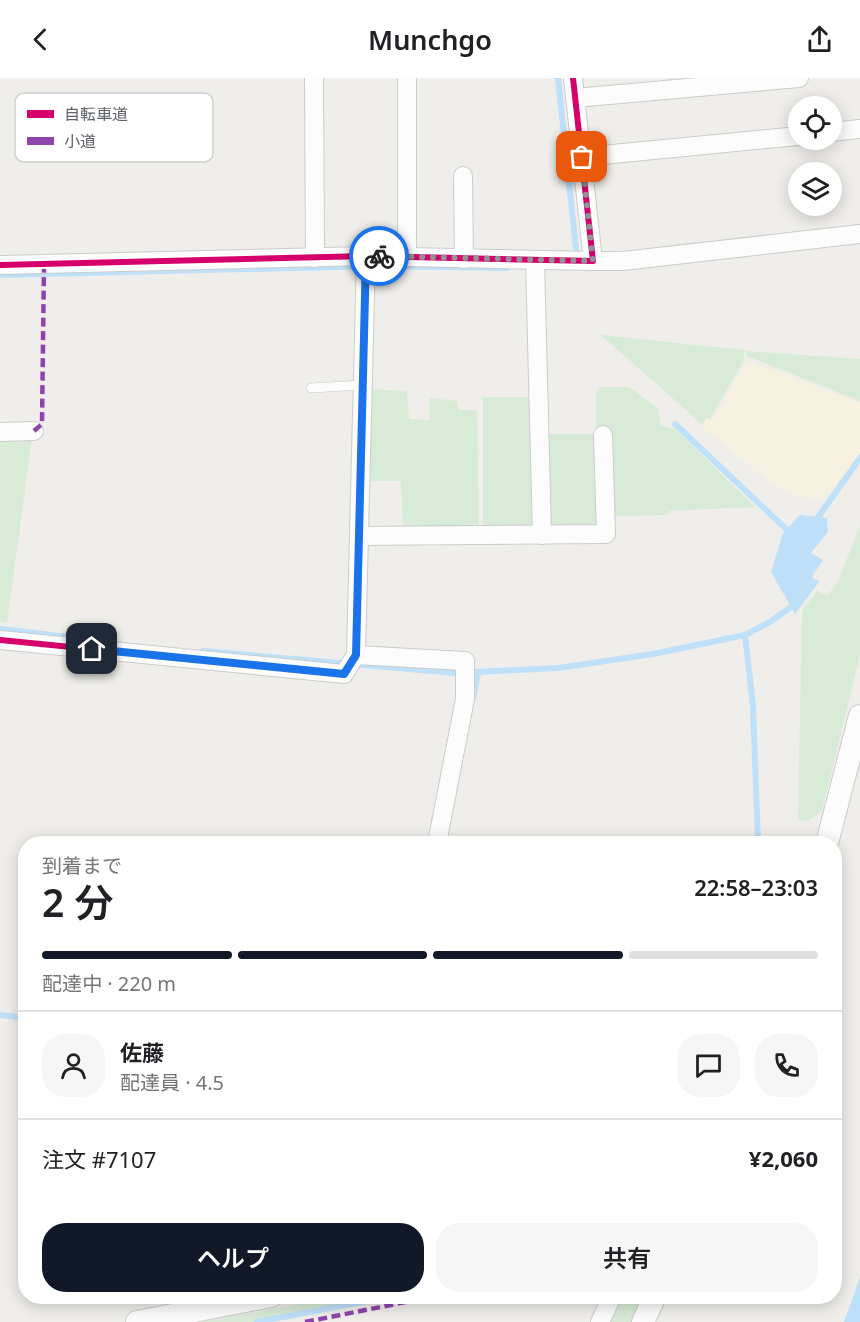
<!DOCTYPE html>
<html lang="ja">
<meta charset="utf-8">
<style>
:root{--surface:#fff;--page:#f6f6f6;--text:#202124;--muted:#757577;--line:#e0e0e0;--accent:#111827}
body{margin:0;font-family:"Noto Sans","Noto Sans JP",sans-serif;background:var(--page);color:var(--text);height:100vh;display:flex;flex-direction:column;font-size:22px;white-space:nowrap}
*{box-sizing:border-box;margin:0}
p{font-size:20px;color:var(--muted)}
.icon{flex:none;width:33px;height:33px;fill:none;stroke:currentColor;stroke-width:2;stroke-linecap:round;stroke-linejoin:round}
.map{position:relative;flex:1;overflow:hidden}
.sheet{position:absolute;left:18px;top:758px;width:824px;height:468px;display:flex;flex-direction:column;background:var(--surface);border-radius:24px;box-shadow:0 3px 15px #0003}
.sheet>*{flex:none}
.controls{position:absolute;left:788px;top:18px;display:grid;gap:12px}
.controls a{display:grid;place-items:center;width:54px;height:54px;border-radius:50%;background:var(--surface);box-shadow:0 3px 15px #0003;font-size:30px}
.pin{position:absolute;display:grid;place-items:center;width:51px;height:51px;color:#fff;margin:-26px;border-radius:12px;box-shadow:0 3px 9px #0006}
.courier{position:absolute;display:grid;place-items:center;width:60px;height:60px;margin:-30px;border:4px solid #1a73e8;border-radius:50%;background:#fff;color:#222;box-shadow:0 2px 8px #0007}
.summary em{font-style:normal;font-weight:600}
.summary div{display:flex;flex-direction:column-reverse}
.summary{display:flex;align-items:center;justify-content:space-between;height:102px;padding:0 24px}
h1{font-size:39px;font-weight:600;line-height:45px}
.bar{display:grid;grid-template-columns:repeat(4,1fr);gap:9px 6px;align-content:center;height:72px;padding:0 24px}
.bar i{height:8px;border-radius:4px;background:var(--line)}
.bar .active{background:var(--accent)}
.bar p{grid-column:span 4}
.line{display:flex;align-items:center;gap:15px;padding:0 24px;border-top:2px solid var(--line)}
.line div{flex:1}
.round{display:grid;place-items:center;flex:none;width:63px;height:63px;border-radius:24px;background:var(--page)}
.cta{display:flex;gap:12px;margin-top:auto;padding:12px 24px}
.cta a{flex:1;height:69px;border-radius:24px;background:var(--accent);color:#fff;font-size:24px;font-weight:600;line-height:69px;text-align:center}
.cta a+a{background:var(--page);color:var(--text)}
header{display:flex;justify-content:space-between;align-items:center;height:78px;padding:0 24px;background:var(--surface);font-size:27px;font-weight:600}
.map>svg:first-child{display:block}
.green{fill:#d8ebd6}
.sand{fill:#f6f1e1}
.water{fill:#bfe0f9}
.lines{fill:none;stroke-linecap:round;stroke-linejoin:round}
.stream{stroke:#bfe0f9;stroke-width:6}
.service-casing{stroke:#cbcccc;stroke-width:10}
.minor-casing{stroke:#cbcccc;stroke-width:20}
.tertiary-casing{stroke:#cbcccc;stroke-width:24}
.service{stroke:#fdfcfc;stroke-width:9}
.minor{stroke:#fdfcfc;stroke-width:18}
.tertiary{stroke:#fdfcfc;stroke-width:22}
.quiet{stroke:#8e44ad;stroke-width:4.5;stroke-dasharray:9 4.5;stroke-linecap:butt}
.cycleway-casing{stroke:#fff;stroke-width:10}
.cycleway{stroke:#d6006c;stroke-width:6}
.done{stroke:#919496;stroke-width:6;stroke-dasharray:0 10.8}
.route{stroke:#1a73e8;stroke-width:8}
.key{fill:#fff;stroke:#cfd0d2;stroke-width:1.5}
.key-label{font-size:16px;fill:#5f6368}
</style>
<header><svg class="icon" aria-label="back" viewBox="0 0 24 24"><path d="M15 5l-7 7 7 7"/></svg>Munchgo<svg class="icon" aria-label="share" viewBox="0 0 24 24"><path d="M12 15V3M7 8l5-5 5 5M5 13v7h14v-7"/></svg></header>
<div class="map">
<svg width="860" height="1244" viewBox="0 0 860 1244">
<rect width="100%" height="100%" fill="#efeeea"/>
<g class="green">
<path d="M601 257 744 272V282L710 341 706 340 702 346Z"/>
<path d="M747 273 860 281V323L747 278Z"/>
<path d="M601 309H629L658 331 661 348 675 351 755 429 669 433 668 437 611 438 596 352V314Z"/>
<path d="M372 311 407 313 409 341 429 342 430 320 457 323 458 332H477L479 452 403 449 401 403H368Z"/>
<path d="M483 319H532L535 445 530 450 483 449Z"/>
<path d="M545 356H597L599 443 596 448H549Z"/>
<path d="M0 358 32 359 7 545 0 544Z"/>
<path d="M860 447V577L822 733 808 743 798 742 802 533 817 513 827 518 838 504Z"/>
<path d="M342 1218H386L255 1244H203Z"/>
<path d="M617 1218H643L631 1244H606Z"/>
</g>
<path class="sand" d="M747 282 860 325V376L823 422 792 417 770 404 702 349 706 341 712 344Z"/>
<g class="water">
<path d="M800 437 827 440 828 454 811 475 823 482 812 499 819 504 795 536 771 494 783 455Z"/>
<path d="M860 1199V1244H844Z"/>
</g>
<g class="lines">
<g class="stream">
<path d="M558 0 576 171"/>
<path d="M0 197 376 188 507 190"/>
<path d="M675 346 785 450 794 455"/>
<path d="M814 445 860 380"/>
<path d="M0 551 113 564"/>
<path d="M745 557 753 628 758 765"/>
<path d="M203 573 455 595 558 590 653 576 745 557 770 544 795 526"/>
<path d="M473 621 478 595"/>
<path d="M0 937 26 940"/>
<path d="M257 1244 394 1218"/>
</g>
<g class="service-casing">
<path id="service" d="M311 310 363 307"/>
</g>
<g class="minor-casing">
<g id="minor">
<path d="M314 0 315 180"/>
<path d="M407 0V179"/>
<path d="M575 20 799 0"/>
<path d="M831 54 860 51"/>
<path d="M582 79 798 58"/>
<path d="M463 98 464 181"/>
<path d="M535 183 542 457"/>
<path d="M593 183H623L860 156"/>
<path d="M0 187 366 178 593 183 573 0"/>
<path d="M0 354 34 353"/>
<path d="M359 458 606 456 603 357"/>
<path d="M0 562 344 596 356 577 366 178"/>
<path d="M356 577 465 583V621L437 765"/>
<path d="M600 1244 612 1218"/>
</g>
</g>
<g class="tertiary-casing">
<g id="tertiary">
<path d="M827 765 860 638"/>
<path d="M137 1244 271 1218"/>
<path d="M643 1244 655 1218"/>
</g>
</g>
<use href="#service" class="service"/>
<use href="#minor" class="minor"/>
<use href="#tertiary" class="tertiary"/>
<g class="quiet">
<path d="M34 353 42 346 44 186"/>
<path d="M305 1244 436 1218"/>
</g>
<g class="cycleway-casing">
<g id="cycleway">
<path d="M0 187 366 178 593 183 573 0"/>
<path d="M0 562 344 596 356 577 366 178"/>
</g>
</g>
<use href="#cycleway" class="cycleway"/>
</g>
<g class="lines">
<path class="done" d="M379 178 593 183 582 79"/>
<path class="route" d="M92 571 344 596 356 577 366 178H379"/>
</g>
<rect x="15" y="15" width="198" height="69" rx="9" class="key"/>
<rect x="27" y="32" width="27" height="8" fill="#d6006c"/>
<rect x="27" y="59" width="27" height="8" fill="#8e44ad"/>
<g class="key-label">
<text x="64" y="42">自転車道</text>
<text x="64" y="69">小道</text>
</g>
</svg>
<div class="controls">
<a><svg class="icon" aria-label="locate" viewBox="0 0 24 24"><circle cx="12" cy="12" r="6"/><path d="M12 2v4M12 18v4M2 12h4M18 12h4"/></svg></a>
<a><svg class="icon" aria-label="layers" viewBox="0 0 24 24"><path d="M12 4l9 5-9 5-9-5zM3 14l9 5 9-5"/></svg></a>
</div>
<div class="pin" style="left:582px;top:79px;background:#ea580c"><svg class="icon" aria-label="bag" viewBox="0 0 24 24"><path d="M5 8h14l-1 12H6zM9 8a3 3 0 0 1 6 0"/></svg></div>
<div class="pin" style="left:92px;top:571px;background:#1f2937"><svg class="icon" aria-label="home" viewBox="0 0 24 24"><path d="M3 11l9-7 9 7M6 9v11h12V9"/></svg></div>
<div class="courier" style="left:379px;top:178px"><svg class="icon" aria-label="bike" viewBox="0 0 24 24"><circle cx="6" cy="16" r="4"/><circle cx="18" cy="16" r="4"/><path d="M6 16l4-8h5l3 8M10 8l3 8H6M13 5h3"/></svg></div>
<section class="sheet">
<div class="summary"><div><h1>2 分</h1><p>到着まで</p></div><em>22:58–23:03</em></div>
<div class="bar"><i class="active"></i><i class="active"></i><i class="active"></i><i></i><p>配達中 · 220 m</p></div>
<div class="line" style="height:108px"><a class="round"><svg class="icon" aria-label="person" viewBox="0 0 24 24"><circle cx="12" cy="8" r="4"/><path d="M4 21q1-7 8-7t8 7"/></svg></a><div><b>佐藤</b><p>配達員 · 4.5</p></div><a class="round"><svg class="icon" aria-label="chat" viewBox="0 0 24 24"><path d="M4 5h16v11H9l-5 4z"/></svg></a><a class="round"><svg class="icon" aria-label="phone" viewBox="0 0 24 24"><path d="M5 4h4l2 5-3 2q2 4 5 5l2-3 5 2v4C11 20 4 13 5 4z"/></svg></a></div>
<div class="line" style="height:78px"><div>注文 #7107</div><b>¥2,060</b></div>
<div class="cta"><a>ヘルプ</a><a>共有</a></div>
</section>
</div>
